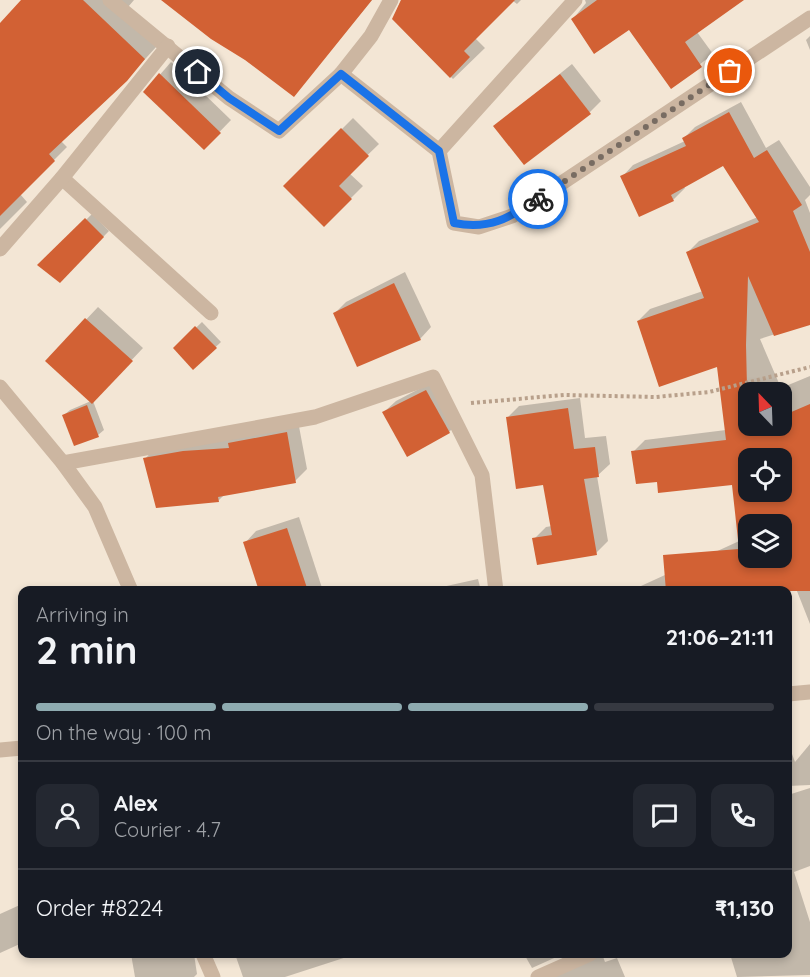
<!DOCTYPE html>
<meta charset="utf-8">
<style>
:root{--surface:#171b24;--page:#242831;--text:#f1f3f6;--muted:#9ea1a6;--line:#363941;--accent:#8eabb0}
body{margin:0;font-family:Quicksand,sans-serif;background:var(--page);color:var(--text);height:100vh;display:flex;flex-direction:column;font-size:22px;white-space:nowrap}
*{box-sizing:border-box;margin:0}
p{font-size:20px;color:var(--muted)}
.icon{flex:none;width:33px;height:33px;fill:none;stroke:currentColor;stroke-width:2;stroke-linecap:round;stroke-linejoin:round}
.map{position:relative;flex:1;overflow:hidden}
.drawer{position:absolute;left:18px;top:586px;width:774px;height:372px;display:flex;flex-direction:column;background:var(--surface);border-radius:12px;box-shadow:0 3px 9px #0003}
.drawer>*{flex:none}
.needle{width:39px;rotate:337deg}
.buttons{position:absolute;left:738px;top:382px;display:grid;gap:12px}
.buttons a{display:grid;place-items:center;width:54px;height:54px;border-radius:12px;background:var(--surface);box-shadow:0 3px 9px #0003;font-size:30px}
.pin{position:absolute;display:grid;place-items:center;width:51px;height:51px;color:#fff;margin:-26px;border:3px solid #fff;border-radius:50%;box-shadow:0 2px 6px #0007}
.courier{position:absolute;display:grid;place-items:center;width:60px;height:60px;margin:-30px;border:4px solid #1a73e8;border-radius:50%;background:#fff;color:#222;box-shadow:0 2px 8px #0007}
.headline em{font-style:normal;font-weight:700}
.headline div{display:flex;flex-direction:column-reverse}
.headline{display:flex;align-items:center;justify-content:space-between;height:102px;padding:0 18px}
h1{font-size:39px;font-weight:700;line-height:45px}
.bar{display:grid;grid-template-columns:repeat(4,1fr);gap:9px 6px;align-content:center;height:72px;padding:0 18px}
.bar i{height:8px;border-radius:4px;background:var(--line)}
.bar .selected{background:var(--accent)}
.bar p{grid-column:span 4}
.line{display:flex;align-items:center;gap:15px;padding:0 18px;border-top:2px solid var(--line)}
.line div{flex:1}
.round{display:grid;place-items:center;flex:none;width:63px;height:63px;border-radius:12px;background:var(--page)}
.map>svg:first-child{display:block}
.shadow{fill:#0003;fill-rule:evenodd}
.building{fill:#d26134;fill-rule:evenodd}
.lines{fill:none;stroke-linecap:round;stroke-linejoin:round}
.path{stroke:#b8a08b;stroke-width:4;stroke-dasharray:3 3;stroke-linecap:butt}
.minor{stroke:#ccb6a1;stroke-width:15}
.done{stroke:#786c62;stroke-width:6;stroke-dasharray:0 10.8}
.route{stroke:#1a73e8;stroke-width:8}
</style>
<div class="map">
<svg width="810" height="977" viewBox="0 0 810 977">
<rect width="100%" height="100%" fill="#f3e6d5"/>
<g class="shadow">
<path d="M23 0H134L123 13 157 46 126 80 61 141 67 147 20 194 27 202 0 229V25Z"/>
<path d="M163 0H372L294 95Z"/>
<path d="M401 0H521L517 4 513 1 475 38 485 48 453 79 393 19Z"/>
<path d="M585 0H742L697 32 713 54 671 87 630 28 573 19 586 3Z"/>
<path d="M810 36V50L806 40Z"/>
<path d="M171 62 231 120 204 148 145 92Z"/>
<path d="M572 64 601 101 590 112 495 126Z"/>
<path d="M741 102 766 148 779 140 810 187V195L805 200 810 213V323L760 339 781 388 810 376V624L795 586 775 591H630L748 537V558H782V525H748L738 528 733 483 659 480 633 452 645 440 726 430 718 365 638 321 650 309 703 291 687 253 699 241 758 217 724 164 684 186 685 188 673 200 622 177 633 165 685 141 684 138 695 127ZM748 393H782V426H748ZM748 459H782V492H748Z"/>
<path d="M353 118 379 144 349 173 363 186 324 225 285 186Z"/>
<path d="M92 214 109 231 60 281 40 265Z"/>
<path d="M405 272 431 327 420 339 334 314 346 302Z"/>
<path d="M98 307 143 348 93 401 104 430 98 435 64 415 70 410 91 401 47 361Z"/>
<path d="M202 322 221 342 193 368 175 348Z"/>
<path d="M438 379 461 420 449 432 384 412 396 401Z"/>
<path d="M580 398 585 438 606 436 610 464 597 476 608 541 596 553 534 539 546 527 552 526 545 483 507 418 519 406Z"/>
<path d="M298 421 307 469 295 481 225 494 218 501 145 459 156 447Z"/>
<path d="M299 517 323 591H260L245 543 256 531Z"/>
<path d="M478 579 481 591H424Z"/>
<path d="M788 743 795 762 810 744V785L788 786Z"/>
<path d="M810 788V866L794 872 810 922V975L737 977 730 954H788V795Z"/>
<path d="M22 904V943L0 953V914Z"/>
<path d="M131 954H194L197 974 194 977H135Z"/>
<path d="M235 954H356L285 977H243Z"/>
<path d="M524 954H563L532 968Z"/>
<path d="M602 954 605 962 617 958 625 977H552Z"/>
</g>
<g class="building">
<path d="M21 0H83L145 59 127 81 49 154 55 161 0 216V23Z"/>
<path d="M161 0H372L294 97 245 60 211 39Z"/>
<path d="M401 0H515L464 51 470 57 450 78 392 19Z"/>
<path d="M597 0H744L685 42 702 67 671 89 629 30 594 54 571 19Z"/>
<path d="M159 73 221 133 204 150 143 92Z"/>
<path d="M560 74 591 114 524 165 493 126Z"/>
<path d="M729 112 754 158 767 150 802 205 793 211 810 252V325L774 336 748 276 746 345 748 430 759 426H782V416L810 404V591H666L663 555 739 549 732 485 658 493 657 482 636 484 631 451 726 440 717 367 659 387 637 321 704 298 686 252 759 222 723 166 671 195 674 201 639 217 620 176 686 146 682 138ZM748 459H782V492H748ZM748 525H782V558H748Z"/>
<path d="M341 128 369 156 339 186 352 199 324 227 283 186Z"/>
<path d="M85 218 104 237 60 283 37 265Z"/>
<path d="M394 283 421 340 357 367 333 313Z"/>
<path d="M85 318 133 361 92 404 45 361Z"/>
<path d="M195 326 217 348 193 370 173 348Z"/>
<path d="M426 390 450 433 407 457 382 412Z"/>
<path d="M87 405 99 437 74 446 62 415Z"/>
<path d="M568 408 574 449 595 447 599 477 584 479 597 555 537 565 532 538 552 535 543 485 516 489 506 417Z"/>
<path d="M287 432 296 483 218 497 219 502 156 508 143 458 183 451 229 448 228 443Z"/>
<path d="M287 528 308 591H259L243 542Z"/>
</g>
<g class="lines">
<path class="path" d="M471 403 564 395 656 397 709 392 810 367"/>
<g class="minor">
<path d="M110 0 229 98 279 131 341 74 439 151 454 223 479 227 512 216 810 18"/>
<path d="M341 74 371 36 391 0"/>
<path d="M439 151 575 0"/>
<path d="M62 178 211 313"/>
<path d="M0 249 62 178 168 46"/>
<path d="M0 387 63 463 95 507 131 591"/>
<path d="M63 463 315 417 433 377 482 475 496 591"/>
<path d="M788 694 810 692"/>
<path d="M0 750 22 748"/>
<path d="M203 954 213 977"/>
<path d="M538 977 590 954"/>
</g>
</g>
<g class="lines">
<path class="done" d="M538 199 730 71"/>
<path class="route" d="M198 72 229 98 279 131 341 74 439 151 454 223C490 230 509 218 538 199"/>
</g>
</svg>
<div class="buttons">
<a><svg class="needle" viewBox="-14 -14 28 28"><path d="M0-13l5 13h-10z" fill="#e53935"/><path d="M0 13l5-13h-10z" fill="#9ea1a6"/></svg></a>
<a><svg class="icon" aria-label="locate" viewBox="0 0 24 24"><circle cx="12" cy="12" r="6"/><path d="M12 2v4M12 18v4M2 12h4M18 12h4"/></svg></a>
<a><svg class="icon" aria-label="layers" viewBox="0 0 24 24"><path d="M12 4l9 5-9 5-9-5zM3 14l9 5 9-5"/></svg></a>
</div>
<div class="pin" style="left:730px;top:71px;background:#ea580c"><svg class="icon" aria-label="bag" viewBox="0 0 24 24"><path d="M5 8h14l-1 12H6zM9 8a3 3 0 0 1 6 0"/></svg></div>
<div class="pin" style="left:198px;top:72px;background:#1f2937"><svg class="icon" aria-label="home" viewBox="0 0 24 24"><path d="M3 11l9-7 9 7M6 9v11h12V9"/></svg></div>
<div class="courier" style="left:538px;top:199px"><svg class="icon" aria-label="bike" viewBox="0 0 24 24"><circle cx="6" cy="16" r="4"/><circle cx="18" cy="16" r="4"/><path d="M6 16l4-8h5l3 8M10 8l3 8H6M13 5h3"/></svg></div>
<section class="drawer">
<div class="headline"><div><h1>2 min</h1><p>Arriving in</p></div><em>21:06–21:11</em></div>
<div class="bar"><i class="selected"></i><i class="selected"></i><i class="selected"></i><i></i><p>On the way · 100 m</p></div>
<div class="line" style="height:108px"><a class="round"><svg class="icon" aria-label="person" viewBox="0 0 24 24"><circle cx="12" cy="8" r="4"/><path d="M4 21q1-7 8-7t8 7"/></svg></a><div><b>Alex</b><p>Courier · 4.7</p></div><a class="round"><svg class="icon" aria-label="chat" viewBox="0 0 24 24"><path d="M4 5h16v11H9l-5 4z"/></svg></a><a class="round"><svg class="icon" aria-label="phone" viewBox="0 0 24 24"><path d="M5 4h4l2 5-3 2q2 4 5 5l2-3 5 2v4C11 20 4 13 5 4z"/></svg></a></div>
<div class="line" style="height:78px"><div>Order #8224</div><b>₹1,130</b></div>
</section>
</div>
